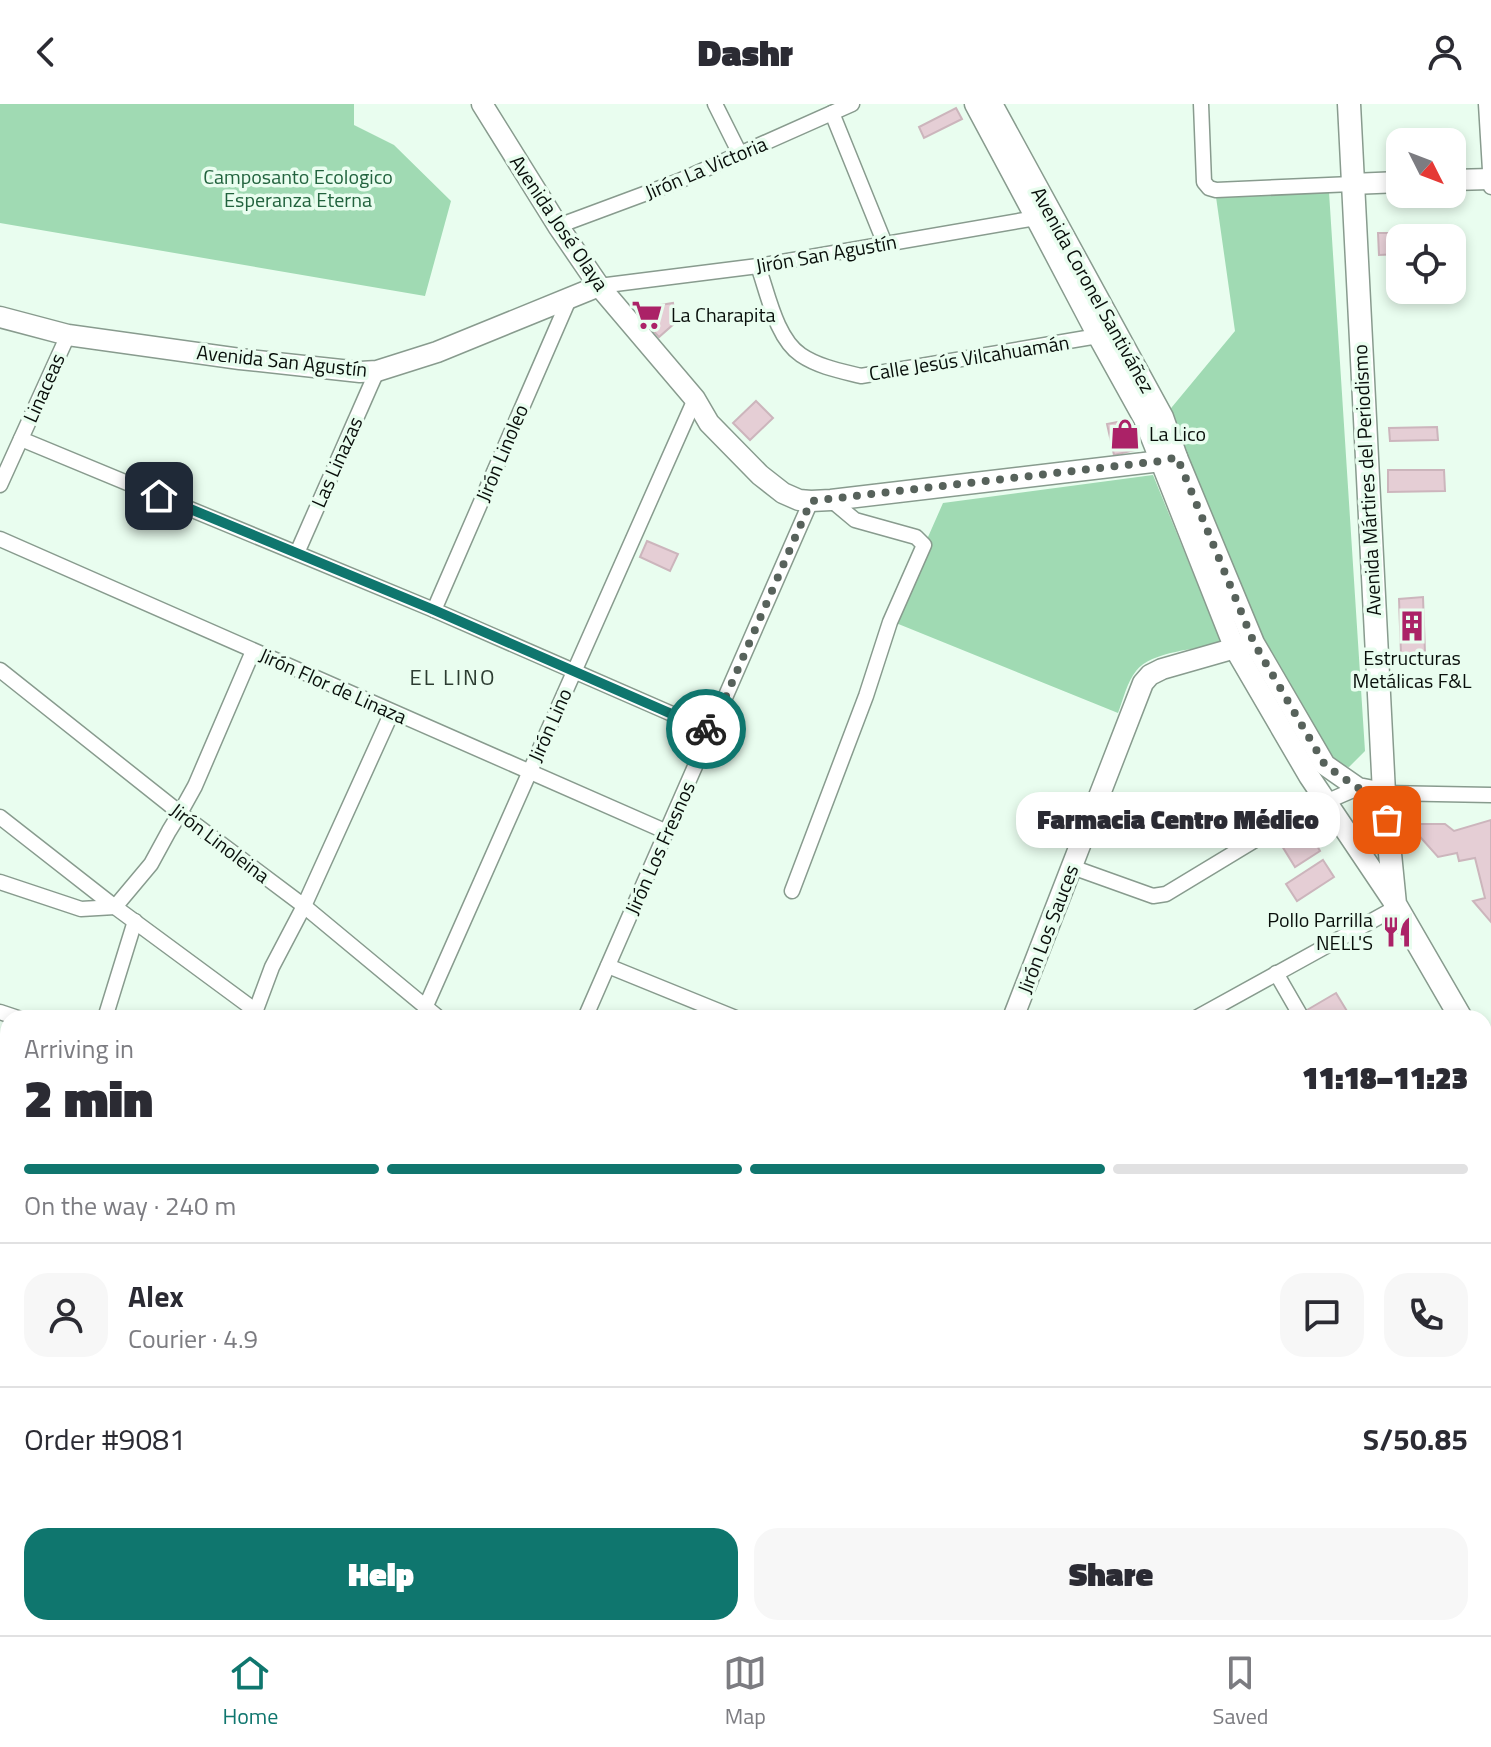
<!DOCTYPE html>
<meta charset="utf-8">
<style>
:root{--surface:#fff;--page:#f7f7f7;--text:#2b2b33;--muted:#7c7c81;--line:#e1e1e2;--accent:#0f766e}
body{margin:0;font-family:"Titillium Web",sans-serif;background:var(--page);color:var(--text);height:100vh;display:flex;flex-direction:column;font-size:30px;white-space:nowrap}
*{box-sizing:border-box;margin:0}
p{font-size:26px;color:var(--muted)}
.icon{flex:none;width:44px;height:44px;fill:none;stroke:currentColor;stroke-width:2;stroke-linecap:round;stroke-linejoin:round}
.map{position:relative;flex:1;overflow:hidden}
.panel{position:absolute;left:0px;top:906px;width:1492px;height:626px;display:flex;flex-direction:column;background:var(--surface);border-radius:24px 24px 0 0;box-shadow:0 4px 12px #0003}
.panel>*{flex:none}
.needle{width:52px;rotate:132deg}
.controls{position:absolute;left:1386px;top:24px;display:grid;gap:16px}
.controls a{display:grid;place-items:center;width:80px;height:80px;border-radius:16px;background:var(--surface);box-shadow:0 4px 12px #0003;font-size:40px}
.pin{position:absolute;display:grid;place-items:center;width:68px;height:68px;color:#fff;margin:-34px;border-radius:16px;box-shadow:0 4px 12px #0006}
.courier{position:absolute;display:grid;place-items:center;width:80px;height:80px;margin:-40px;border:6px solid #0f766e;border-radius:50%;background:#fff;color:#222;box-shadow:0 2px 10px #0007}
.bubble{position:absolute;height:56px;border-radius:24px;background:var(--surface);box-shadow:0 4px 12px #0003;font-size:26px;font-weight:800;line-height:56px;text-align:center}
.overview em{font-style:normal;font-weight:800}
.overview div{display:flex;flex-direction:column-reverse}
.overview{display:flex;align-items:center;justify-content:space-between;height:136px;padding:0 24px}
h1{font-size:52px;font-weight:800;line-height:60px}
.bar{display:grid;grid-template-columns:repeat(4,1fr);gap:12px 8px;align-content:center;height:96px;padding:0 24px}
.bar i{height:10px;border-radius:6px;background:var(--line)}
.bar .active{background:var(--accent)}
.bar p{grid-column:span 4}
.line{display:flex;align-items:center;gap:20px;padding:0 24px;border-top:2px solid var(--line)}
.line div{flex:1}
.round{display:grid;place-items:center;flex:none;width:84px;height:84px;border-radius:24px;background:var(--page)}
.cta{display:flex;gap:16px;margin-top:auto;padding:16px 24px}
.cta a{flex:1;height:92px;border-radius:24px;background:var(--accent);color:#fff;font-size:32px;font-weight:800;line-height:92px;text-align:center}
.cta a+a{background:var(--page);color:var(--text)}
header{display:flex;justify-content:space-between;align-items:center;height:104px;padding:0 24px;background:var(--surface);font-size:36px;font-weight:800}
.tab-bar{display:flex;justify-content:space-around;align-items:center;height:112px;border-top:2px solid var(--line);background:var(--surface);font-size:22px;color:var(--muted)}
.tab-bar a{display:grid;justify-items:center;gap:4px}
.tab-bar .active{color:var(--accent)}
.map>svg:first-child{display:block}
.green{fill:#a0dab3}
.building{fill:#e5ced5;stroke:#ccb5bc;stroke-width:2}
.lines{fill:none;stroke-linecap:round;stroke-linejoin:round}
.street-casing{stroke:#889b8e;stroke-width:17}
.secondary-casing{stroke:#889b8e;stroke-width:23}
.primary-casing{stroke:#889b8e;stroke-width:25}
.street{stroke:#fff;stroke-width:14}
.secondary{stroke:#fff;stroke-width:20}
.primary{stroke:#fff;stroke-width:22}
.done{stroke:#57625b;stroke-width:8;stroke-dasharray:0 14.4}
.route{stroke:#0f766e;stroke-width:10}
.labels{text-anchor:middle;stroke-width:7;stroke-linejoin:round;paint-order:stroke}
.street-label{font-size:20px;fill:#090f0b;stroke:#e9fdef}
.park-label{font-size:20px;fill:#22633e;stroke:#e9fdef}
.poi-label{font-size:20px;fill:#090f0b;stroke:#e9fdef;text-anchor:start}
.neighbourhood-label{font-size:22px;letter-spacing:2px;fill:#2c3c31;stroke:#e9fdef}
</style>
<header><svg class="icon" aria-label="back" viewBox="0 0 24 24"><path d="M15 5l-7 7 7 7"/></svg>Dashr<svg class="icon" aria-label="person" viewBox="0 0 24 24"><circle cx="12" cy="8" r="4"/><path d="M4 21q1-7 8-7t8 7"/></svg></header>
<div class="map">
<svg width="1491" height="1531" viewBox="0 0 1491 1531">
<rect width="100%" height="100%" fill="#e9fdef"/>
<g class="green">
<path d="M0 0H354V21L394 41 451 97 425 192 0 119Z"/>
<path d="M1329 88 1365 647 1349 663 1331 660 1267 549 1167 309 1235 227 1216 93Z"/>
<path d="M1153 371 1222 540C1198 545 1151 547 1136 567 1127 578 1123 596 1118 609L891 517 943 399Z"/>
</g>
<g class="building">
<path d="M956 4 962 15 924 34 919 23Z"/>
<path d="M1378 129H1410V134H1400V150L1379 151Z"/>
<path d="M673 199 676 218 659 233 642 215 644 208 648 203Z"/>
<path d="M756 297 773 314 750 336 733 319Z"/>
<path d="M1128 316 1135 346 1114 351 1107 320Z"/>
<path d="M1437 323 1438 336 1390 337 1389 324Z"/>
<path d="M1388 366H1444L1445 387 1388 388Z"/>
<path d="M647 437 678 450 670 467 640 453Z"/>
<path d="M1423 493 1425 549 1401 550 1399 495Z"/>
<path d="M1491 716V818L1473 797 1485 794 1475 754 1459 757 1457 749 1438 753 1414 726 1421 720H1445L1454 727Z"/>
<path d="M1308 726 1320 747 1295 763 1282 742Z"/>
<path d="M1323 756 1334 773 1297 797 1286 780Z"/>
<path d="M1336 889 1350 912 1346 914H1312L1307 906Z"/>
<path d="M477 1524H507L504 1531H474Z"/>
</g>
<g class="lines">
<g class="street-casing">
<g id="street">
<path d="M715 0 740 50"/>
<path d="M1201 0 1204 78 1209 84 1216 86 1352 80"/>
<path d="M1486 0 1491 83"/>
<path d="M832 9 885 140"/>
<path d="M558 122 679 77 852 0"/>
<path d="M758 162C768 190 776 234 801 251 819 263 841 267 861 272L1098 232"/>
<path d="M599 182 758 162 1036 114 1043 111"/>
<path d="M21 335 434 506 711 627"/>
<path d="M0 381 68 231"/>
<path d="M0 435 667 728"/>
<path d="M297 449 377 267"/>
<path d="M434 506 570 193"/>
<path d="M0 566 180 709 304 802 439 914"/>
<path d="M1384 689 1491 691"/>
<path d="M0 713 115 803 256 907"/>
<path d="M1072 763 1153 792 1166 790 1300 709 1358 684"/>
<path d="M0 778 81 805 115 803 151 760 169 727 180 709 195 682 253 547"/>
<path d="M792 787 866 592 890 518 924 441 916 433 855 416 831 396"/>
<path d="M608 862 736 914"/>
<path d="M1276 869 1302 914"/>
<path d="M425 904 695 295"/>
<path d="M0 908 18 914"/>
<path d="M105 914 135 817"/>
<path d="M253 914 272 863 304 802 392 608"/>
<path d="M585 914 811 397"/>
<path d="M1196 914 1397 803"/>
<path d="M0 959 8 962"/>
<path d="M1484 999 1491 994"/>
<path d="M1484 1232 1491 1244"/>
<path d="M0 1238 8 1215"/>
<path d="M1484 1288 1491 1284"/>
<path d="M0 1407 8 1410"/>
<path d="M1484 1411 1491 1407"/>
<path d="M896 1524 900 1531"/>
<path d="M1026 1524 1030 1531"/>
<path d="M1303 1524 1308 1531"/>
<path d="M48 1531 50 1524"/>
<path d="M124 1531 127 1524"/>
<path d="M186 1531 189 1524"/>
<path d="M320 1531 323 1524"/>
<path d="M456 1531 459 1524"/>
<path d="M582 1531 585 1524"/>
<path d="M646 1531 649 1524"/>
<path d="M1068 1531 1079 1524"/>
<path d="M1281 1531 1292 1524"/>
</g>
</g>
<g class="secondary-casing">
<g id="secondary">
<path d="M482 0 558 122 599 182 695 295 709 319 760 371 783 389 799 396 811 397 831 396 1161 357 1177 353"/>
<path d="M975 0 1036 114 1098 232 1144 315 1235 545 1309 672 1395 800"/>
<path d="M992 0 1163 313 1177 353 1254 539 1325 661 1358 684 1384 689"/>
<path d="M1452 76 1491 75"/>
<path d="M1352 80 1400 78"/>
<path d="M0 213 68 231 240 255 360 268 377 267 437 248 599 182"/>
<path d="M1013 914 1143 579 1150 571 1162 565 1246 541"/>
<path d="M0 1096 8 1098"/>
<path d="M777 1531 779 1524"/>
</g>
</g>
<g class="primary-casing">
<g id="primary">
<path d="M1349 0 1384 689 1395 800 1461 914"/>
<path d="M1484 953 1491 965"/>
</g>
</g>
<use href="#street" class="street"/>
<use href="#secondary" class="secondary"/>
<use href="#primary" class="primary"/>
</g>
<g class="lines">
<path class="done" d="M706 625 711 627 811 397 1161 357 1177 353 1254 539 1325 661 1358 684 1384 689 1387 716"/>
<path class="route" d="M159 392 434 506 706 625"/>
</g>
<defs>
<g id="supermarket-bare" transform="scale(2.4)"><path d="M-6-5.5h2.5l.6 2H6L4.5 2H-2.5L-4.4-4H-6ZM-1.5 3.2a1.3 1.3 0 1 0 .1 0ZM3 3.2a1.3 1.3 0 1 0 .1 0Z" fill="#ab2267" stroke="#e9fdef" stroke-width="2.5" paint-order="stroke"/></g>
<g id="shop-bare" transform="scale(2.4)"><path d="M-5-2.5h2.3a2.7 3.5 0 0 1 5.4 0H5L5.5 6h-11ZM-1.5-2.5h3a1.5 2.3 0 0 0-3 0Z" fill="#ab2267" stroke="#e9fdef" stroke-width="2.5" paint-order="stroke"/></g>
<g id="building-bare" transform="scale(2.4)"><path d="M-4-6H4V6H1V3H-1V6H-4ZM-2.5-4.3h1.7v1.8h-1.7ZM.8-4.3h1.7v1.8H.8ZM-2.5-1h1.7V.8h-1.7ZM.8-1h1.7V.8H.8Z" fill="#ab2267" stroke="#e9fdef" stroke-width="2.5" paint-order="stroke"/></g>
<g id="restaurant-bare" transform="scale(2.4)"><path d="M-5-6h1v4h1v-4h1v4h1v-4h1v5L-1.5 .5V6h-2V.5L-5-1ZM5-6V6H3V1.5H1.5Q1.5-4 5-6Z" fill="#ab2267" stroke="#e9fdef" stroke-width="2.5" paint-order="stroke"/></g>
</defs>
<g fill-rule="evenodd">
<use href="#supermarket-bare" x="647" y="211"/>
<use href="#shop-bare" x="1125" y="330"/>
<use href="#building-bare" x="1412" y="522"/>
<use href="#restaurant-bare" x="1397" y="828"/>
</g>
<g class="labels">
<g class="street-label">
<text transform="translate(706 64) rotate(-23)" y="7">Jirón La Victoria</text>
<text transform="translate(559 119) rotate(56)" y="7">Avenida José Olaya</text>
<text transform="translate(826 150) rotate(-10)" y="7">Jirón San Agustín</text>
<text transform="translate(1093 186) rotate(61)" y="7">Avenida Coronel Santiváñez</text>
<text transform="translate(969 254) rotate(-9)" y="7">Calle Jesús Vilcahuamán</text>
<text transform="translate(282 257) rotate(6)" y="7">Avenida San Agustín</text>
<text transform="translate(44 284) rotate(-66)" y="7">Linaceas</text>
<text transform="translate(502 349) rotate(-67)" y="7">Jirón Linoleo</text>
<text transform="translate(337 358) rotate(-66)" y="7">Las Linazas</text>
<text transform="translate(1367 376) rotate(-93)" y="7">Avenida Mártires del Periodismo</text>
<text transform="translate(333 582) rotate(24)" y="7">Jirón Flor de Linaza</text>
<text transform="translate(550 621) rotate(-66)" y="7">Jirón Lino</text>
<text transform="translate(220 739) rotate(37)" y="7">Jirón Linoleina</text>
<text transform="translate(660 744) rotate(-66)" y="7">Jirón Los Fresnos</text>
<text transform="translate(1048 825) rotate(-69)" y="7">Jirón Los Sauces</text>
</g>
<g class="park-label">
<text x="298" y="80">Camposanto Ecologico<tspan x="298" dy="23">Esperanza Eterna</tspan></text>
</g>
<g class="poi-label">
<text x="671" y="218">La Charapita</text>
<text x="1149" y="337">La Lico</text>
<text x="1412" y="561" text-anchor="middle">Estructuras<tspan x="1412" dy="23">Metálicas F&amp;L</tspan></text>
<text x="1373" y="823" text-anchor="end">Pollo Parrilla<tspan x="1373" dy="23">NELL'S</tspan></text>
</g>
<g class="neighbourhood-label">
<text x="453" y="581">EL LINO</text>
</g>
</g>
</svg>
<div class="controls">
<a><svg class="needle" viewBox="-14 -14 28 28"><path d="M0-13l5 13h-10z" fill="#e53935"/><path d="M0 13l5-13h-10z" fill="#7c7c81"/></svg></a>
<a><svg class="icon" aria-label="locate" viewBox="0 0 24 24"><circle cx="12" cy="12" r="6"/><path d="M12 2v4M12 18v4M2 12h4M18 12h4"/></svg></a>
</div>
<div class="pin" style="left:1387px;top:716px;background:#ea580c"><svg class="icon" aria-label="bag" viewBox="0 0 24 24"><path d="M5 8h14l-1 12H6zM9 8a3 3 0 0 1 6 0"/></svg></div>
<div class="pin" style="left:159px;top:392px;background:#1f2937"><svg class="icon" aria-label="home" viewBox="0 0 24 24"><path d="M3 11l9-7 9 7M6 9v11h12V9"/></svg></div>
<div class="courier" style="left:706px;top:625px"><svg class="icon" aria-label="bike" viewBox="0 0 24 24"><circle cx="6" cy="16" r="4"/><circle cx="18" cy="16" r="4"/><path d="M6 16l4-8h5l3 8M10 8l3 8H6M13 5h3"/></svg></div>
<div class="bubble" style="left:1016px;top:688px;width:324px">Farmacia Centro Médico</div>
<section class="panel">
<div class="overview"><div><h1>2 min</h1><p>Arriving in</p></div><em>11:18–11:23</em></div>
<div class="bar"><i class="active"></i><i class="active"></i><i class="active"></i><i></i><p>On the way · 240 m</p></div>
<div class="line" style="height:144px"><a class="round"><svg class="icon" aria-label="person" viewBox="0 0 24 24"><circle cx="12" cy="8" r="4"/><path d="M4 21q1-7 8-7t8 7"/></svg></a><div><b>Alex</b><p>Courier · 4.9</p></div><a class="round"><svg class="icon" aria-label="chat" viewBox="0 0 24 24"><path d="M4 5h16v11H9l-5 4z"/></svg></a><a class="round"><svg class="icon" aria-label="phone" viewBox="0 0 24 24"><path d="M5 4h4l2 5-3 2q2 4 5 5l2-3 5 2v4C11 20 4 13 5 4z"/></svg></a></div>
<div class="line" style="height:104px"><div>Order #9081</div><b>S/50.85</b></div>
<div class="cta"><a>Help</a><a>Share</a></div>
</section>
</div>
<nav class="tab-bar">
<a class="active"><svg class="icon" aria-label="home" viewBox="0 0 24 24"><path d="M3 11l9-7 9 7M6 9v11h12V9"/></svg>Home</a>
<a><svg class="icon" aria-label="map" viewBox="0 0 24 24"><path d="M3 6l6-2 6 2 6-2v14l-6 2-6-2-6 2zM9 4v14M15 6v14"/></svg>Map</a>
<a><svg class="icon" aria-label="saved" viewBox="0 0 24 24"><path d="M7 4h10v16l-5-4-5 4z"/></svg>Saved</a>
</nav>
